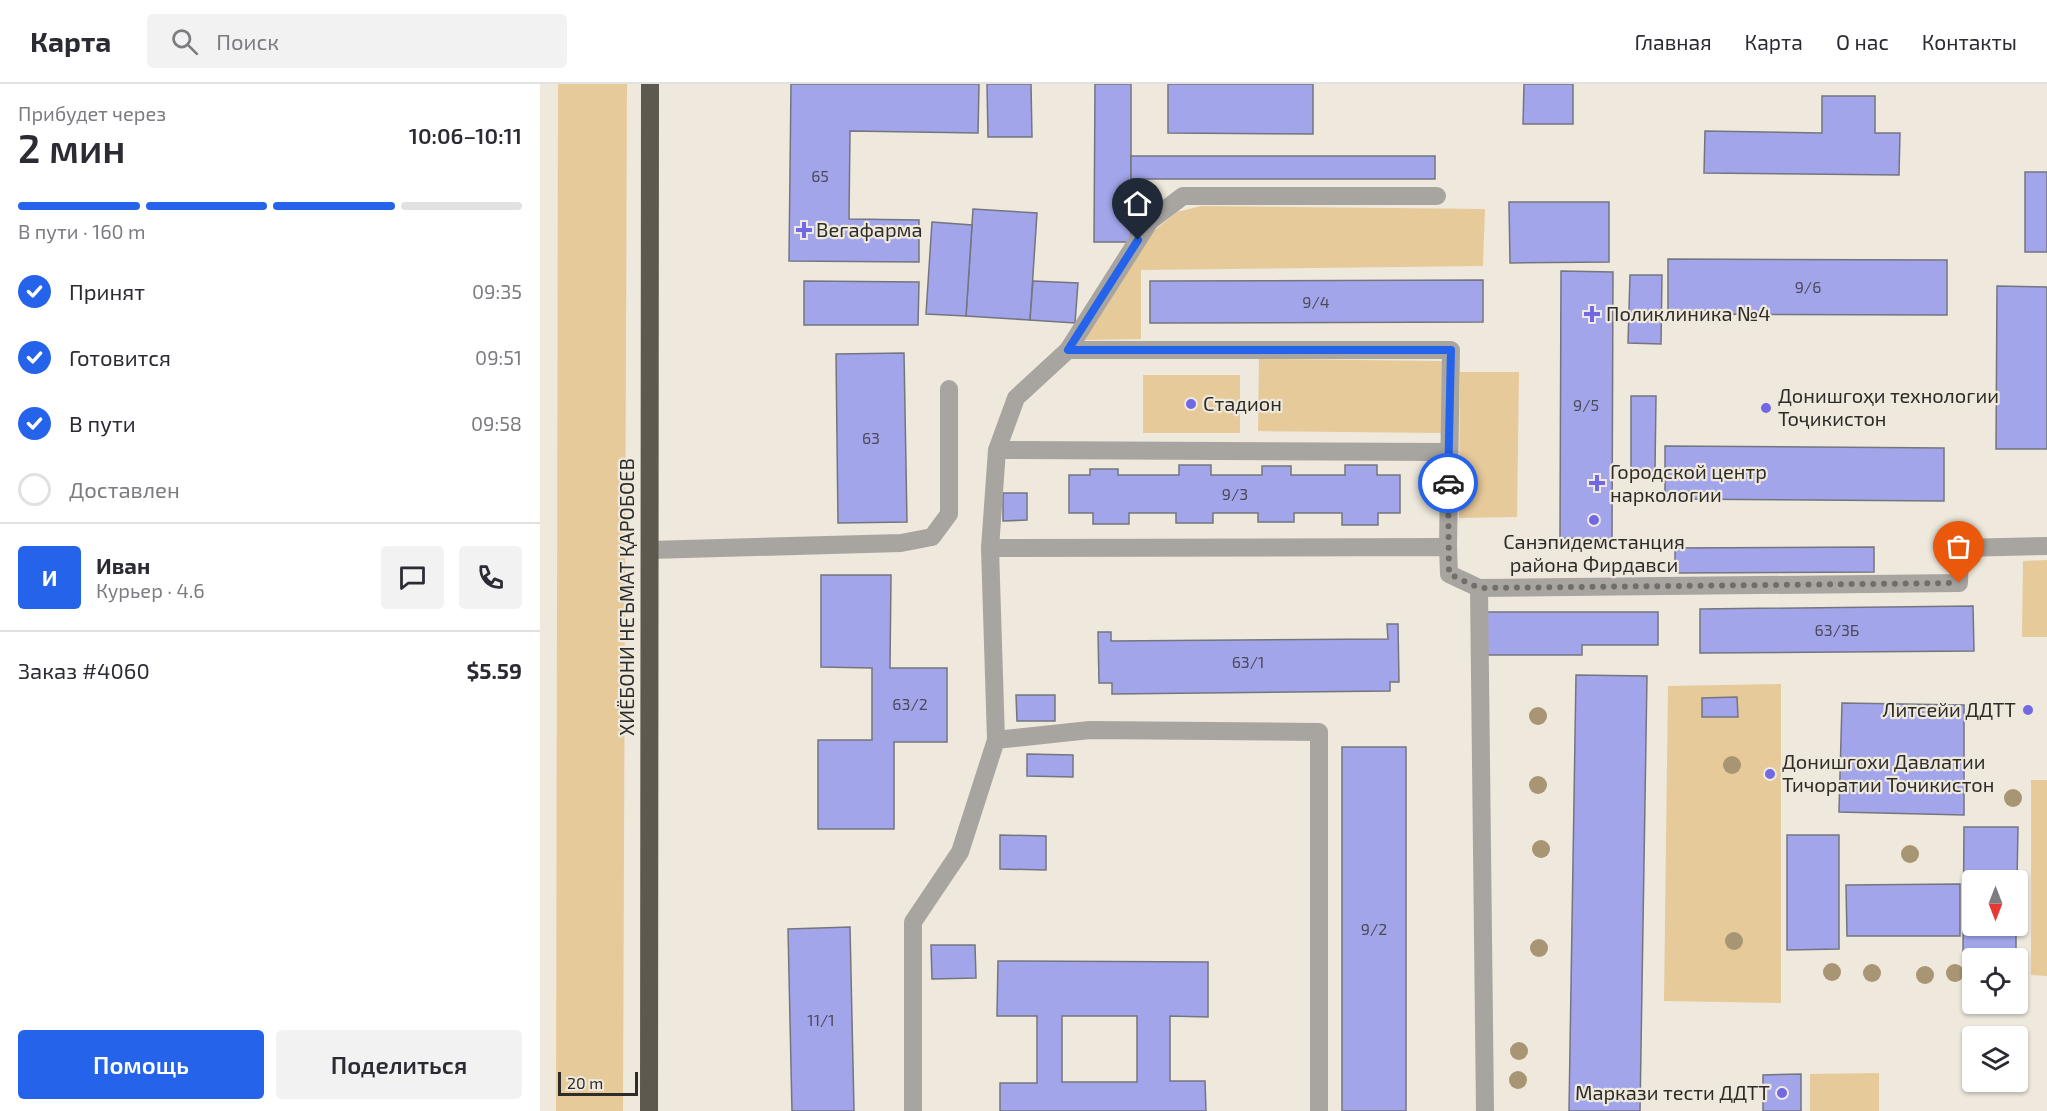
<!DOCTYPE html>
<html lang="ru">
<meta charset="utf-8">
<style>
:root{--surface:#fff;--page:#f2f2f3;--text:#2b2b33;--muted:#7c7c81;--line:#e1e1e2;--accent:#2563eb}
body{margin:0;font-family:"Exo 2",sans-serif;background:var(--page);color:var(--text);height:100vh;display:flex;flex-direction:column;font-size:22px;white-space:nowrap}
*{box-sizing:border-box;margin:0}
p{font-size:20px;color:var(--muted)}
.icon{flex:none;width:33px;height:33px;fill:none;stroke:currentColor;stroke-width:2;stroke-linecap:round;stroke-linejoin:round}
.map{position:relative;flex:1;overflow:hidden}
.drawer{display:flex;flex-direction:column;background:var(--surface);width:540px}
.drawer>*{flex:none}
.needle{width:39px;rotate:180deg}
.tools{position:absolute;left:1422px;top:786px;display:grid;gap:12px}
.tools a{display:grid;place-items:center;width:66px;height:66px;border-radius:6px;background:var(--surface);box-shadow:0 2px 4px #0004;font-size:30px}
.scale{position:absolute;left:18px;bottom:15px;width:80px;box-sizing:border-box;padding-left:6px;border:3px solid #2e2c28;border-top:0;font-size:16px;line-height:21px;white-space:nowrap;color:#2e2c28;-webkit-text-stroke:4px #eee8dd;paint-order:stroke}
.pin{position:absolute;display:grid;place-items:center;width:51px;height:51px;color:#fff;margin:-62px -26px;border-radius:50% 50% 50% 0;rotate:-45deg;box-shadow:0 0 6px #0007}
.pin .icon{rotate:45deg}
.courier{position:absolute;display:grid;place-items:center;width:60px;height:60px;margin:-30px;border:4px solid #2563eb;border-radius:50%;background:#fff;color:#222;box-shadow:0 2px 8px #0007}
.head em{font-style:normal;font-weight:600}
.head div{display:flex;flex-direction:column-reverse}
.head{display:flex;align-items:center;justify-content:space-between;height:102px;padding:0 18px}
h1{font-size:39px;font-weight:600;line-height:45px}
.bar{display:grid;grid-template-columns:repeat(4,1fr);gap:9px 6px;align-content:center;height:72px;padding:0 18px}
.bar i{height:8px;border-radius:4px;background:var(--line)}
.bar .current{background:var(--accent)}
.bar p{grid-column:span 4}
.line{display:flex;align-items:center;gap:15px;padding:0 18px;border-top:2px solid var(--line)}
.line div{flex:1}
.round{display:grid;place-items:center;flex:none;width:63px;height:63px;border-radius:6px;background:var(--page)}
ol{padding:0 18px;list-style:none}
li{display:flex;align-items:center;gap:18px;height:66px}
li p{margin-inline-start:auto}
li .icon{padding:6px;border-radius:50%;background:var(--accent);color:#fff;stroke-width:4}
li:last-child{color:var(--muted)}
li i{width:33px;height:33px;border:3px solid var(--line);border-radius:50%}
.button{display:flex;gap:12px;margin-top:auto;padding:12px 18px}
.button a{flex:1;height:69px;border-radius:6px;background:var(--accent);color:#fff;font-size:24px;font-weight:600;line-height:69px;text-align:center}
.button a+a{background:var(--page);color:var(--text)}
header{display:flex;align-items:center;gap:36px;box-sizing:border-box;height:84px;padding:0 30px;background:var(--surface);border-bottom:2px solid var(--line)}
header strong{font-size:28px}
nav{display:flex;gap:33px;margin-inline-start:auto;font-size:21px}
.search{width:420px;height:54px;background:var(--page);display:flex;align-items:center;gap:15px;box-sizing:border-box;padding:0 21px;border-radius:6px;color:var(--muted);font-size:22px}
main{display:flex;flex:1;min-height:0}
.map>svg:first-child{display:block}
.green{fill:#e7ca9a}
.building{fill:#a3a5eb;stroke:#74757f;stroke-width:1.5;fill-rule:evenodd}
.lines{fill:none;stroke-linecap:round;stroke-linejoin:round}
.minor{stroke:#a8a5a0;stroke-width:18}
.highway{stroke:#5e594f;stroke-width:18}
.tree{fill:#a79573}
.done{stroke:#716e67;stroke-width:6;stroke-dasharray:0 10.8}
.route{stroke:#2563eb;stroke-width:8}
.poi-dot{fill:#7168e3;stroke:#eee8dd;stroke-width:2}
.labels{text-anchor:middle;stroke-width:4.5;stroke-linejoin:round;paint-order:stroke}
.number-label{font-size:16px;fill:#4b4a59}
.poi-label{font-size:20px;fill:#2e2c28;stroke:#eee8dd;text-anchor:start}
.street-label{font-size:20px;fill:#2e2c28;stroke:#eee8dd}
</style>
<header>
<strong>Карта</strong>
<div class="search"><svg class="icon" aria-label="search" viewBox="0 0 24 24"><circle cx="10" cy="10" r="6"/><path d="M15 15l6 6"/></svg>Поиск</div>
<nav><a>Главная</a><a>Карта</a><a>О нас</a><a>Контакты</a></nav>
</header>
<main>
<section class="drawer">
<div class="head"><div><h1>2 мин</h1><p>Прибудет через</p></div><em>10:06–10:11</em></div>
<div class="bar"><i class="current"></i><i class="current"></i><i class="current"></i><i></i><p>В пути · 160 m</p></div>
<ol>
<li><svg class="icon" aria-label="check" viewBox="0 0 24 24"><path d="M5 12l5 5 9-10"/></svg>Принят<p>09:35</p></li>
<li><svg class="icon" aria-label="check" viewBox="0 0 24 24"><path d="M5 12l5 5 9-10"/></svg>Готовится<p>09:51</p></li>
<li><svg class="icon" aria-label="check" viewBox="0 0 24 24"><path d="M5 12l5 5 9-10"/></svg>В пути<p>09:58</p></li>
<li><i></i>Доставлен</li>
</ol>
<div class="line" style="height:108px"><b class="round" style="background:var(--accent);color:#fff">И</b><div><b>Иван</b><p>Курьер · 4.6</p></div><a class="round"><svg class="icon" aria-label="chat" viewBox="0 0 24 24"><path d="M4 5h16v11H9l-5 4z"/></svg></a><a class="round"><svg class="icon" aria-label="phone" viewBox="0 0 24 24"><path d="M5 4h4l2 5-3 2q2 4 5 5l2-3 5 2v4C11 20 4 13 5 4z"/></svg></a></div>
<div class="line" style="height:78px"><div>Заказ #4060</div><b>$5.59</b></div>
<div class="button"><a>Помощь</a><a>Поделиться</a></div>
</section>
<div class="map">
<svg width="1507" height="1027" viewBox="0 0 1507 1027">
<rect width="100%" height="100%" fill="#eee8dd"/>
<g class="green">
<path d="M18 0H87L83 1027H16Z"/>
<path d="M661 122 945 125 943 182 601 186V255L544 256 609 151 637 128Z"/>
<path d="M719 275 903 277 902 349 718 347Z"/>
<path d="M920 288H979L977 433 919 434Z"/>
<rect x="603" y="291" width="97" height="58"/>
<path d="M1507 476V553H1482L1483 477Z"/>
<path d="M1241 600V919L1124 917 1128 602Z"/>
<path d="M1491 696H1507V892L1491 891Z"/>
<path d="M1339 989V1027H1270V990Z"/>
</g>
<g class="building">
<path d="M251 0H439L438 49 310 47 309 135 379 136V178L249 177Z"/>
<path d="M447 0H491L492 53H448Z"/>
<path d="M555 0H591V158H554Z"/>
<path d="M628 0H773V50L628 49Z"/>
<path d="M984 0H1033V40H983Z"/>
<path d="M1282 12H1335V49H1360L1359 91 1164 89 1165 47 1282 49Z"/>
<rect x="591" y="72" width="304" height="23"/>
<rect x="1485" y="88" width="22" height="80"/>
<path d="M969 118H1069V178L970 179Z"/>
<path d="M433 125 497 129 490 236 426 232Z"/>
<path d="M392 138 432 141 426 232 386 230Z"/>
<path d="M1128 175 1407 176V231L1128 230Z"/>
<path d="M1021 187 1073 188 1072 455 1020 454Z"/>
<path d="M1090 191H1122L1121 260 1088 259Z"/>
<path d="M943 196V238L610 239V197Z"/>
<path d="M264 197 379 198 378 241H264Z"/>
<path d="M493 197 538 199 535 239 490 236Z"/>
<path d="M1457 202 1507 203V365H1456Z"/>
<path d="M364 269 367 438 298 439 296 270Z"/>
<path d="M1091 312H1116L1115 387H1091Z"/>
<path d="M1125 362 1404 364V417L1125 415Z"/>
<path d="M639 381H671V391H722V382H751V391H805V381H837V391H860V429H838V441H802V429H754V438H718V429H673V439H636V429H589V440H553V429H529V391H550V385H578V391H639Z"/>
<path d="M463 409H487V436L463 437Z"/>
<path d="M1334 463V488L1135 489V464Z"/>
<path d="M281 491H351L350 584H407V658H354V745H278V656H332V584L281 583Z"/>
<path d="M1433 522 1434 567 1160 569V525Z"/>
<path d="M945 528H1118V561H1042V571H945Z"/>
<path d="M847 540H858L859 598H850V607L572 610V599H559L558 548H571V557L848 555Z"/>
<path d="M1036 591 1107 592 1100 1027H1029Z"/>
<path d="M476 611H515V637H477Z"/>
<path d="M1197 613 1198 633H1162V614Z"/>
<path d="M1302 619 1424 621V731L1299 728Z"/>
<rect x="802" y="663" width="64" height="364"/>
<path d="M487 670 533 671V693L487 692Z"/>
<path d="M1424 743H1478L1477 796H1432V842H1476V868H1423Z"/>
<path d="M460 751 506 752V786L460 785Z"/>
<path d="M1247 751H1299V865L1247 866Z"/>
<path d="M1420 800V852H1307L1306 801Z"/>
<path d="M310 843 314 1027H252L248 845Z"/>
<path d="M391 861H435L436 894 392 895Z"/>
<path d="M458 877 668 878V933L630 932V997H665L666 1027H460V999H497V932H457ZM522 932H597V998H522Z"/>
<path d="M1261 990V1027H1223V991Z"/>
</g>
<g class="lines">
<g class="minor">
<path d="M528 266 610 137 643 112H897"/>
<path d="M457 366 908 368"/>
<path d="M450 464 908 463 909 490 939 504 1419 499 1420 464 1507 462"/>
<path d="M110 466 361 459 392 453 409 430V305"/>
<path d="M939 504 945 1027"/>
<path d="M456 656 450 464 457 366 476 314 528 266H911L908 463"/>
<path d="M373 1027V838L420 768 456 656 550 646 779 648V1027"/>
</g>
<path class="highway" d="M109 1027 110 0"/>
</g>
<g class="tree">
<circle cx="998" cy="632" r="9"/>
<circle cx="1192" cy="681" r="9"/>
<circle cx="998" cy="701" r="9"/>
<circle cx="1473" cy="714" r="9"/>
<circle cx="1001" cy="765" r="9"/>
<circle cx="1370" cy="770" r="9"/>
<circle cx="1194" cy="857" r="9"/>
<circle cx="999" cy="864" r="9"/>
<circle cx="1292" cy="888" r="9"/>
<circle cx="1332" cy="889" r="9"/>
<circle cx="1415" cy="889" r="9"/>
<circle cx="1385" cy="891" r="9"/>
<circle cx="979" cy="967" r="9"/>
<circle cx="978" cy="996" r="9"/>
</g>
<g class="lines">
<path class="done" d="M908 399 909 490 939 504 1419 499"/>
<path class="route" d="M598 156 528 266H911L908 399"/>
</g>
<g class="poi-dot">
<path d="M261 137h6v6h6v6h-6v6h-6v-6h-6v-6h6z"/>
<path d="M1049 221h6v6h6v6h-6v6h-6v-6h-6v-6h6z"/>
<circle cx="651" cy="320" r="6"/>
<circle cx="1226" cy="324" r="6"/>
<path d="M1054 390h6v6h6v6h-6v6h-6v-6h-6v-6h6z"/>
<circle cx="1054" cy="436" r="6"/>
<circle cx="1488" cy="626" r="6"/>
<circle cx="1230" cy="690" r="6"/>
<circle cx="1242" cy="1009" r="6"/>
</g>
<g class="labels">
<g class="number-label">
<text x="280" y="98">65</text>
<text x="1268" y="209">9/6</text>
<text x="776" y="224">9/4</text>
<text x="1046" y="327">9/5</text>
<text x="331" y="360">63</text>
<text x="695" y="416">9/3</text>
<text x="1297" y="552">63/3Б</text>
<text x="708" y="584">63/1</text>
<text x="370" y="626">63/2</text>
<text x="834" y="851">9/2</text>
<text x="281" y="942">11/1</text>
</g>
<g class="poi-label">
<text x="276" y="153">Вегафарма</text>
<text x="1066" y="237">Поликлиника №4</text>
<text x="1238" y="319">Донишгоҳи технологии<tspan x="1238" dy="23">Тоҷикистон</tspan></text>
<text x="663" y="327">Стадион</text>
<text x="1070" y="395">Городской центр<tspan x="1070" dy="23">наркологии</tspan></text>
<text x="1054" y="465" text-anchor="middle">Санэпидемстанция<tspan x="1054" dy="23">района Фирдавси</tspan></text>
<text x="1476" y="633" text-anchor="end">Литсейи ДДТТ</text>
<text x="1242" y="685">Донишгохи Давлатии<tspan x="1242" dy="23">Тичоратии Точикистон</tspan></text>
<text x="1230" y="1016" text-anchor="end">Маркази тести ДДТТ</text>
</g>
<g class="street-label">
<text transform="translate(87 513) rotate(-90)" y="7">ХИЁБОНИ НЕЪМАТ ҚАРОБОЕВ</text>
</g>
</g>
</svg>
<div class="tools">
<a><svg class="needle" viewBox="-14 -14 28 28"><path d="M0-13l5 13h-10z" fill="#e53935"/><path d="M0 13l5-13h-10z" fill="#7c7c81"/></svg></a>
<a><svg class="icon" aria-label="locate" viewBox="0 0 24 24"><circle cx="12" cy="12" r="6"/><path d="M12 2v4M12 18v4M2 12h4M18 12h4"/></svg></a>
<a><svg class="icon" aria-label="layers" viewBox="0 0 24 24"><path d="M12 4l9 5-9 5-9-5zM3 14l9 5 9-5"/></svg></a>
</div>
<div class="scale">20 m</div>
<div class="pin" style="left:1419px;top:499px;background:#ea580c"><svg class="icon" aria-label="bag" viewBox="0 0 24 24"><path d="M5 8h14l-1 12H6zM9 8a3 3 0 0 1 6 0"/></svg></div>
<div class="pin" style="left:598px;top:156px;background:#1f2937"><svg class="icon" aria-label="home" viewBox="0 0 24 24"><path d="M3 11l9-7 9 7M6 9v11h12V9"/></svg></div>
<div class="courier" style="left:908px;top:399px"><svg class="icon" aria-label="car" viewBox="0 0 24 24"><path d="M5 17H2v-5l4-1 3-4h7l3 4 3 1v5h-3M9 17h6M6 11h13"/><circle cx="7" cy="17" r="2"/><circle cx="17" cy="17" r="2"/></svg></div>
</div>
</main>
